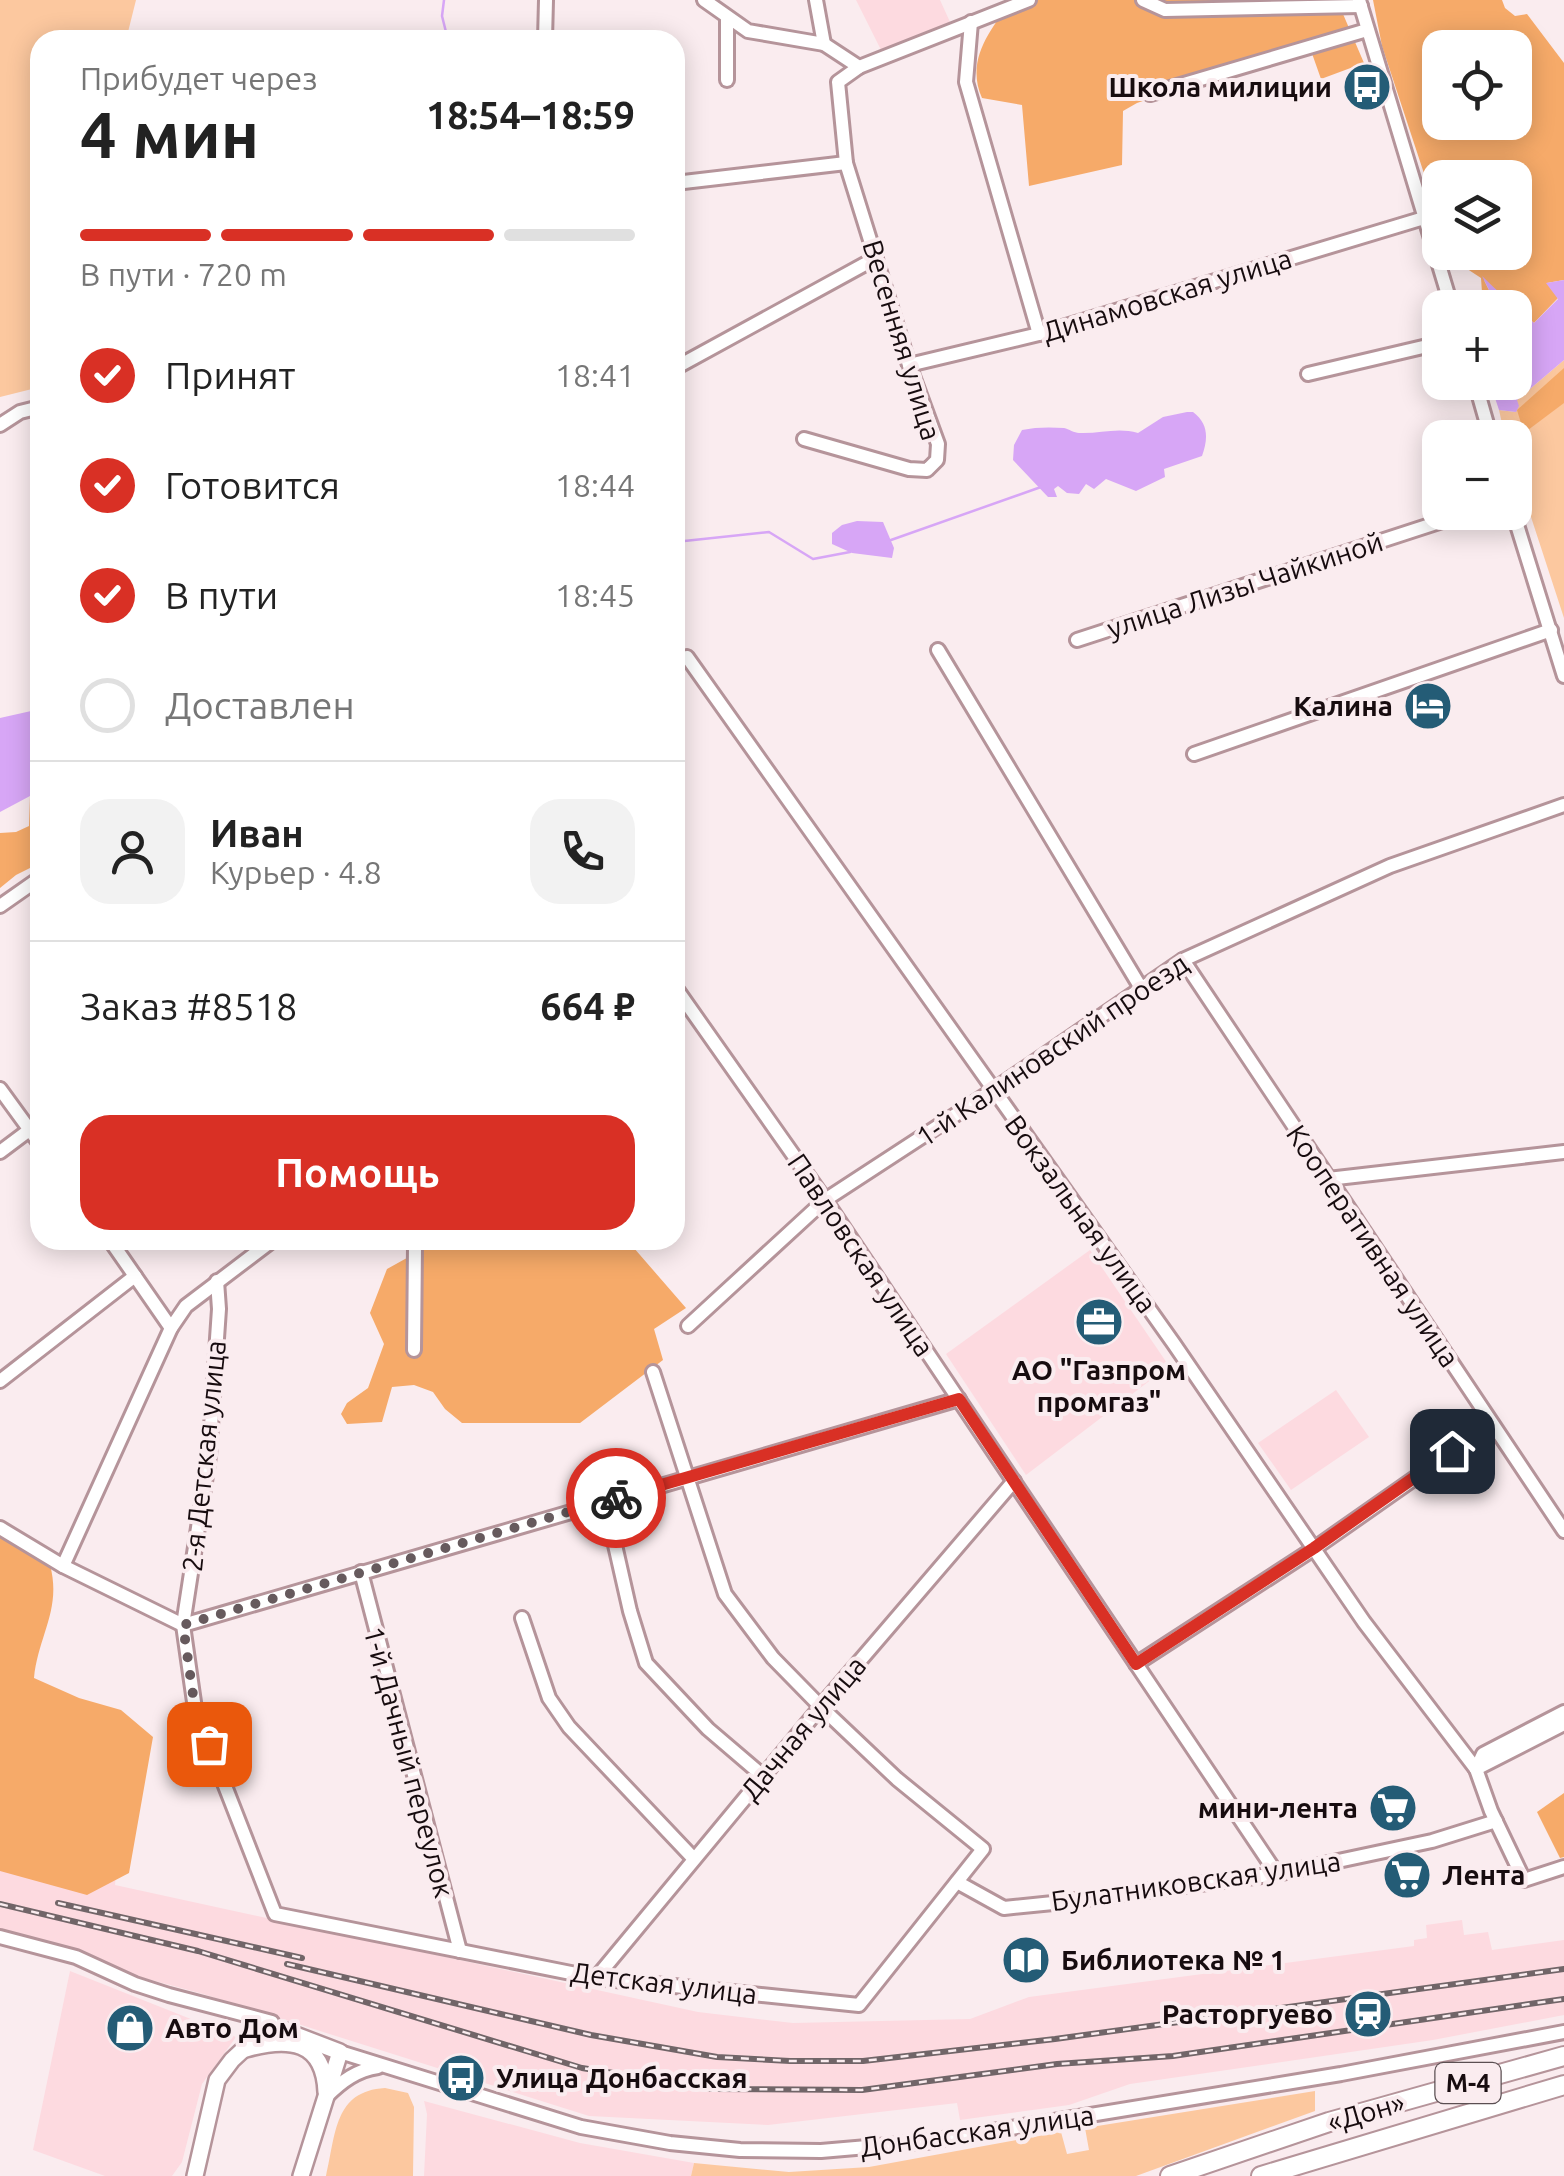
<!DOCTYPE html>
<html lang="ru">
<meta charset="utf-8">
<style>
:root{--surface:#fff;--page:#f2f2f2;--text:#222;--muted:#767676;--line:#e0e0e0;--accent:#d93025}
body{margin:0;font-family:Ubuntu,sans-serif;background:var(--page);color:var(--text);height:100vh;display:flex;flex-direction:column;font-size:38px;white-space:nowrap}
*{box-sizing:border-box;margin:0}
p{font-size:32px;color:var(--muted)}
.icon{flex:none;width:55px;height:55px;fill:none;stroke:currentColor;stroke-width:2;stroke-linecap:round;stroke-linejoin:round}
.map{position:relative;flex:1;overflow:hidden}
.drawer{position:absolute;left:30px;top:30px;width:655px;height:1220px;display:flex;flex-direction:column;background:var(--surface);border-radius:30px;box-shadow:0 5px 25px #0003}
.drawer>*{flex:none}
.buttons{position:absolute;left:1422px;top:30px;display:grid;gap:20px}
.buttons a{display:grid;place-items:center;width:110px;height:110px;border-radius:20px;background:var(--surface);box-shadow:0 5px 25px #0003;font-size:50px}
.pin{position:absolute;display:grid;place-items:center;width:85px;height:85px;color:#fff;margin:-42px;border-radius:20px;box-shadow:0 5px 15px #0006}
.courier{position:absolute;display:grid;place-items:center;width:100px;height:100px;margin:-50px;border:8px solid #d93025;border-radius:50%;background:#fff;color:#222;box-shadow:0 2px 12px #0007}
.head em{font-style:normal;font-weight:700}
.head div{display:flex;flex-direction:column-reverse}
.head{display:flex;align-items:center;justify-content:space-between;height:170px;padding:0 50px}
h1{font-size:65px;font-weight:700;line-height:75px}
.bar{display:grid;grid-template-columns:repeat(4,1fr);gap:15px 10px;align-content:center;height:120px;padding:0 50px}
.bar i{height:12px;border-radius:8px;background:var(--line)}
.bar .current{background:var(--accent)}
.bar p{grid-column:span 4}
.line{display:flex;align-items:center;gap:25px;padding:0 50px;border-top:2px solid var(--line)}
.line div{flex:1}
.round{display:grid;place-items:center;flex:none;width:105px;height:105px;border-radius:30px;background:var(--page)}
ol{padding:0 50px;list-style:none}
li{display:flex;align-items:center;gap:30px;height:110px}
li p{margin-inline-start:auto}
li .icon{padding:10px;border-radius:50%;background:var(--accent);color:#fff;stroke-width:4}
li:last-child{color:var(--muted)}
li i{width:55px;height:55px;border:5px solid var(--line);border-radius:50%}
.action{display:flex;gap:20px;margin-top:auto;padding:20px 50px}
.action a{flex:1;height:115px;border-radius:30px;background:var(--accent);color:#fff;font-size:40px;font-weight:700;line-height:115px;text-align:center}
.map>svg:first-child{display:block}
.built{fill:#fddae0}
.green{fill:#fcc89f}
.forest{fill:#f6aa69;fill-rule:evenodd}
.water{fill:#d7a6f6}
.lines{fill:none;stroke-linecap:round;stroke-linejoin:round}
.stream{stroke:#d7a6f6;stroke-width:2.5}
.minor-casing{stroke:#b5949a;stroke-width:18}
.major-casing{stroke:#b5949a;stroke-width:20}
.highway-casing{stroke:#b5949a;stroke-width:22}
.minor{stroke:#fff;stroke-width:12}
.major{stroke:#fff;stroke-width:15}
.highway{stroke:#fff;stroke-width:18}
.rail-casing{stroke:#716568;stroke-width:6}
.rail{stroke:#faecef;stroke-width:2.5;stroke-dasharray:8;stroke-linecap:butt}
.done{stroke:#665a5d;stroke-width:10;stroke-dasharray:0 18}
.route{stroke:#d93025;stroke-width:12}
.labels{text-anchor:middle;stroke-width:8;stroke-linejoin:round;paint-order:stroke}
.shield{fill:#faecef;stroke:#5b4f52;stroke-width:2.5}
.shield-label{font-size:25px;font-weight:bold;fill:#170c0f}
.poi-label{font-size:28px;font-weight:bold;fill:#170c0f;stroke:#faecef;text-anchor:end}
.street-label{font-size:28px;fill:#170c0f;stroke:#faecef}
</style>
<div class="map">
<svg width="1564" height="2176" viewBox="0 0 1564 2176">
<rect width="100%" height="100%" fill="#faecef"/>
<g class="built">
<path d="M856 0H940L950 22 882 52Z"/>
<path d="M1090 1250 1169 1366 1026 1475 946 1354Z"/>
<path d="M1336 1390 1369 1437 1291 1490 1258 1443Z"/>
<path d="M0 1858 116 1873 115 1885 698 2012 793 2023 970 2019 1029 1997 1414 1946V1940L1427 1938 1426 1925 1462 1920 1464 1935 1488 1932 1492 1950 1564 1940V2015L1433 2040 1130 2084 1069 2105 960 2120 957 2103 768 2125 589 2116 203 1994 0 1939Z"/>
<path d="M70 1971 236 2037 202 2084 182 2162 172 2176H105L33 2150Z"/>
<path d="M424 2101 580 2143 694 2163 691 2176H424L427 2114Z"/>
</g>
<g class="green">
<path d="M0 0H136L126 40H40V387L0 397Z"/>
<path d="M1564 360V618L1515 468V438L1505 437 1499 410 1516 412 1517 400Z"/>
<path d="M385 2088 408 2093 414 2107 413 2176H326C336 2134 334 2091 385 2088Z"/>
<path d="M1315 2091V2111L1136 2176H691L694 2163 789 2172 869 2167 1061 2132 1067 2154 1089 2150 1085 2128Z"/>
</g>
<g class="forest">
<path d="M1013 0H1337L1364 63 1321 79 1309 45 1137 103 1123 111 1122 165 1029 186 1022 105 982 98C965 60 991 28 1013 0Z"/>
<path d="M1373 0H1502L1505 8 1515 16 1527 14 1564 63V280L1547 283 1558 298 1534 323 1484 280 1493 298 1492 307H1483L1481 278 1452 259 1450 253 1515 252V178H1440V222L1382 46ZM1440 48H1515V122H1440Z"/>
<path d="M1564 368V403L1524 433 1517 410Z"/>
<path d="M40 787V863L16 875 0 888V833L16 832 29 826 30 796Z"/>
<path d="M428 1240H627L686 1308 654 1329 663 1360 580 1423H462L445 1409 433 1392 414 1385 392 1387 382 1422 347 1424 341 1414 347 1403 368 1388 384 1344 370 1313 387 1269 414 1254Z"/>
<path d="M0 1535 50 1565C62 1609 38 1636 34 1678L79 1698 121 1710 153 1737 129 1873 87 1895 0 1871Z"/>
<path d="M1564 1793V1857L1560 1858 1537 1812Z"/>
</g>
<g class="water">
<path d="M1482 276C1499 293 1516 307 1534 323L1558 299 1546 283 1564 280V360L1517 400 1519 406 1516 412 1499 410 1490 383 1515 382V308L1492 307 1493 298Z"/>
<path d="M1187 412H1193C1209 424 1208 439 1202 456L1164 469 1165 477 1136 491 1106 479 1094 489 1086 484 1079 494 1067 493 1058 486 1054 489 1057 497H1048L1013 460 1014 445 1022 430C1035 427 1051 427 1064 428 1069 429 1074 433 1079 433 1100 434 1117 427 1138 433L1163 417Z"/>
<path d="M857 521 883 522 894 548 892 558 852 553 832 544V533L842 525Z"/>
<path d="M40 709V787L30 796 0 812V718Z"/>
</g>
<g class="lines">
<g class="stream">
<path d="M444 0 442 16 448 40"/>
<path d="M891 540 1041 487"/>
<path d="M675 542 769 532 813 559 850 552"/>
</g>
<g class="minor-casing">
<g id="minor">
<path d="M704 0 748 31 824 44 859 67"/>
<path d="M816 0 824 44"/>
<path d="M1143 0 1165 10 1361 6"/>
<path d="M1359 0 1452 308"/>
<path d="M727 18V80"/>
<path d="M971 22 966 82 1039 334"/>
<path d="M545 40 546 0"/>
<path d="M1150 94 1367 30"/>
<path d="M675 183 846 163"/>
<path d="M909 365 1039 334 1424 218"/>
<path d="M675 368 876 258"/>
<path d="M1308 374 1440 343"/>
<path d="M1475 382 1491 438"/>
<path d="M0 425 20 412 40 407"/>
<path d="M804 439 909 469 927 470 937 460 938 444 909 365 846 163 838 82 859 67 1029 0"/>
<path d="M1513 512 1564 676"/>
<path d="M1077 640 1470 512"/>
<path d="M938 650 1141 988"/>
<path d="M687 657 1174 1344 1364 1622 1476 1769"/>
<path d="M1194 754 1551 630"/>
<path d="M0 906 40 878"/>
<path d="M1183 960 1564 1531"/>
<path d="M675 987 825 1200 1277 1874"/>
<path d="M0 1089 40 1144"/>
<path d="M0 1152 40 1122"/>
<path d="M1328 1179 1564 1152"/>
<path d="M217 1281 219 1309 209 1456 183 1625 195 1709 275 1914 596 1978 859 2005 983 1849 897 1779 821 1707 773 1658 725 1594 653 1372"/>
<path d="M688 1326 825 1200 992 1091 1183 960 1390 866 1564 805"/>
<path d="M171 1328 186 1306 273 1240"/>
<path d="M414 1350 415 1246 420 1240"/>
<path d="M0 1381 135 1276"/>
<path d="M605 1501 630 1611 646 1663 708 1729 763 1776"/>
<path d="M0 1528 63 1566 183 1625 959 1399"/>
<path d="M63 1566 171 1328 110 1240"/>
<path d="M361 1572 460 1951"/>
<path d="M522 1618 549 1698 569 1727 694 1859"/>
<path d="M1136 1664 1315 1548 1492 1424"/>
<path d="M1564 1712 1483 1754 1476 1769 1491 1811 1524 1880 1564 1867"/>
<path d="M1476 1769 1564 1724"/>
<path d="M957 1882 1004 1908 1053 1903 1277 1874 1432 1841 1496 1821"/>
<path d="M0 1937 76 1957 135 1984 169 1995 272 2022"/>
<path d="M596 1978 828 1698 1014 1481"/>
<path d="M340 2052 581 2127 670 2143 740 2150 821 2151 925 2142 1341 2074 1564 2032"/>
<path d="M327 2096C342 2081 357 2070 378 2067"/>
</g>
</g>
<g class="major-casing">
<g id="major">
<path d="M280 2029 340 2052 301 2176"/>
<path d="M246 2049C288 2037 324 2040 326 2092"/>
<path d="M195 2176 217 2080 232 2060 260 2034"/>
</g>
</g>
<g class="highway-casing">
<g id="highway">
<path d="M1170 2176 1329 2122 1564 2056"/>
<path d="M1261 2176 1564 2085"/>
</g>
</g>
<use href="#minor" class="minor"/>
<use href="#major" class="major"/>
<use href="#highway" class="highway"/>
<g class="rail-casing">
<g id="rail">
<path d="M58 1903 302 1958"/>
<path d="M0 1904 198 1951 582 2068 713 2089 862 2090 1057 2064 1173 2056 1564 1999"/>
<path d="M287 1964 591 2035 717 2057 790 2061H863L1055 2039 1564 1969"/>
</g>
</g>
<use href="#rail" class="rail"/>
</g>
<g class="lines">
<path class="done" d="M209 1744 195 1709 183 1625 616 1498"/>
<path class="route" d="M616 1498 959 1399 1136 1664 1314 1548 1452 1451"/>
</g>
<defs>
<g id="bus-disc" transform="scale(2.5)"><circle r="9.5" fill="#245c76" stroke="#faecef"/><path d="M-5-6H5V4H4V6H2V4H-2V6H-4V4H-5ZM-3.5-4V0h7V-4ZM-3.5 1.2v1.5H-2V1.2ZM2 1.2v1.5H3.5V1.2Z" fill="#fff"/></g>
<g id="hotel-disc" transform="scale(2.5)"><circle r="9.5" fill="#245c76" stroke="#faecef"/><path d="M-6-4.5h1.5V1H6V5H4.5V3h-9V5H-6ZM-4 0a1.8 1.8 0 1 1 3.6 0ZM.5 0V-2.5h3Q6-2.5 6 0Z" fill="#fff"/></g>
<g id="office-disc" transform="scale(2.5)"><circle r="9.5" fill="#245c76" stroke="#faecef"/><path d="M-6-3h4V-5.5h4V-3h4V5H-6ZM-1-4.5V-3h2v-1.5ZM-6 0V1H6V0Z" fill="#fff"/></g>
<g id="supermarket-disc" transform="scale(2.5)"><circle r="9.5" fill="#245c76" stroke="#faecef"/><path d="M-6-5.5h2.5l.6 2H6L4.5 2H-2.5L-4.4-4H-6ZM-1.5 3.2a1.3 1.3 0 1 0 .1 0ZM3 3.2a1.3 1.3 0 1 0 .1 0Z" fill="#fff"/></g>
<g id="library-disc" transform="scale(2.5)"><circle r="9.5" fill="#245c76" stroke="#faecef"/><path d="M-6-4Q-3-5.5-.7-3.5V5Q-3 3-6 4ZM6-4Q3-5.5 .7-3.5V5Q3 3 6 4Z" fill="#fff"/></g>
<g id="station-disc" transform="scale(2.5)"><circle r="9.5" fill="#245c76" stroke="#faecef"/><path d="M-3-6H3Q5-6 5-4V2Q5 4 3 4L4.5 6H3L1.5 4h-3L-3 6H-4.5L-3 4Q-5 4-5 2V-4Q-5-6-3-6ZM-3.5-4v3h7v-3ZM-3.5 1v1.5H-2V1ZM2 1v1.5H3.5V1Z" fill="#fff"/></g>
<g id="shop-disc" transform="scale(2.5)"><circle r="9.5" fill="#245c76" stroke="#faecef"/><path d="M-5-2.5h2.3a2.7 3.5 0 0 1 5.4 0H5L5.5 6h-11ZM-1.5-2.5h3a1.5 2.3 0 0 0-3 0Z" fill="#fff"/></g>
</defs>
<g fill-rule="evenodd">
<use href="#bus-disc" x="1367" y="87"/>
<use href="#hotel-disc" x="1428" y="706"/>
<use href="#office-disc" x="1099" y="1322"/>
<use href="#supermarket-disc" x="1393" y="1808"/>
<use href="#supermarket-disc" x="1407" y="1875"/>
<use href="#library-disc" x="1026" y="1960"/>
<use href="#station-disc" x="1368" y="2014"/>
<use href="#shop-disc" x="130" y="2028"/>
<use href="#bus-disc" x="461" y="2078"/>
</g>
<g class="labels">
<rect class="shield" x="1435.5" y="2063" width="65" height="40" rx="8"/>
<g class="shield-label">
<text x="1468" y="2092">М-4</text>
</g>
<g class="poi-label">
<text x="1332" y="97">Школа милиции</text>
<text x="1393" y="716">Калина</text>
<text x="1099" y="1380" text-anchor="middle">АО "Газпром<tspan x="1099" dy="32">промгаз"</tspan></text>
<text x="1358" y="1818">мини-лента</text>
<text x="1442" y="1885" text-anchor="start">Лента</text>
<text x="1061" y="1970" text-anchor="start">Библиотека № 1</text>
<text x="1333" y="2024">Расторгуево</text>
<text x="165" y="2038" text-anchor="start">Авто Дом</text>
<text x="496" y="2088" text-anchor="start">Улица Донбасская</text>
</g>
<g class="street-label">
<text transform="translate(1167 295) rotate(-17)" y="10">Динамовская улица</text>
<text transform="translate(902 340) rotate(73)" y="10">Весенняя улица</text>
<text transform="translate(1245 585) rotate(-18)" y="10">улица Лизы Чайкиной</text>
<text transform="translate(1052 1050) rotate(-34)" y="10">1-й Калиновский проезд</text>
<text transform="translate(1081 1214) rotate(54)" y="10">Вокзальная улица</text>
<text transform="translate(1373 1246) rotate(56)" y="10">Кооперативная улица</text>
<text transform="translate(861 1255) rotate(56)" y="10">Павловская улица</text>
<text transform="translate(204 1456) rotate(-84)" y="10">2-я Детская улица</text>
<text transform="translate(803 1728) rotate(-50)" y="10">Дачная улица</text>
<text transform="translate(409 1762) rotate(75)" y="10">1-й Дачный переулок</text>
<text transform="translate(1196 1881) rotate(-8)" y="10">Булатниковская улица</text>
<text transform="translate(664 1983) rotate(7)" y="10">Детская улица</text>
<text transform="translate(1366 2112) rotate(-16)" y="10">«Дон»</text>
<text transform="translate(977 2131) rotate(-8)" y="10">Донбасская улица</text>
</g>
</g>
</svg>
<div class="buttons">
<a><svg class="icon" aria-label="locate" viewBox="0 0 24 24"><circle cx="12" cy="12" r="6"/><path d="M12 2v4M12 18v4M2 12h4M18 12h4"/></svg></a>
<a><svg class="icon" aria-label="layers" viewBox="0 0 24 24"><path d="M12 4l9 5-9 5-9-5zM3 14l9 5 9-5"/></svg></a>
<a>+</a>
<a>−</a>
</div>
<div class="pin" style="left:209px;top:1744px;background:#ea580c"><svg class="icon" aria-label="bag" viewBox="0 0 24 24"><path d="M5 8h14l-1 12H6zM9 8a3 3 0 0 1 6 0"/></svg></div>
<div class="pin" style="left:1452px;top:1451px;background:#1f2937"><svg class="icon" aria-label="home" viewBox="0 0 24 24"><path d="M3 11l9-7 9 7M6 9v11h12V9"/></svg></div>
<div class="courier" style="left:616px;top:1498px"><svg class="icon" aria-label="bike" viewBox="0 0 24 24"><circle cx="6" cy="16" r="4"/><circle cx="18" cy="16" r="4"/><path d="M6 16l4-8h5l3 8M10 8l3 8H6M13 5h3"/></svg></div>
<section class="drawer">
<div class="head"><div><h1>4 мин</h1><p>Прибудет через</p></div><em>18:54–18:59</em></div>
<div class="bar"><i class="current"></i><i class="current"></i><i class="current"></i><i></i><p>В пути · 720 m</p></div>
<ol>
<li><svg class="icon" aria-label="check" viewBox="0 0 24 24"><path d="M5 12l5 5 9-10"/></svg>Принят<p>18:41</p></li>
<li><svg class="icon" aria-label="check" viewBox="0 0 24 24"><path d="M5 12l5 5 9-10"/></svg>Готовится<p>18:44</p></li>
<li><svg class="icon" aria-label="check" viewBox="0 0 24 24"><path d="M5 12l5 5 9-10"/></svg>В пути<p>18:45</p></li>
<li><i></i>Доставлен</li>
</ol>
<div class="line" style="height:180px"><a class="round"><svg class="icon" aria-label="person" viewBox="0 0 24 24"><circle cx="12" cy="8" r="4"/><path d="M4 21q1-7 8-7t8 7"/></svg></a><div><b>Иван</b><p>Курьер · 4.8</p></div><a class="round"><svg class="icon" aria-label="phone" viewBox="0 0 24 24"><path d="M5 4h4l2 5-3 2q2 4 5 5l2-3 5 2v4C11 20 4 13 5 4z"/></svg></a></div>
<div class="line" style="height:130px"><div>Заказ #8518</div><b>664 ₽</b></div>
<div class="action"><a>Помощь</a></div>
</section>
</div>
